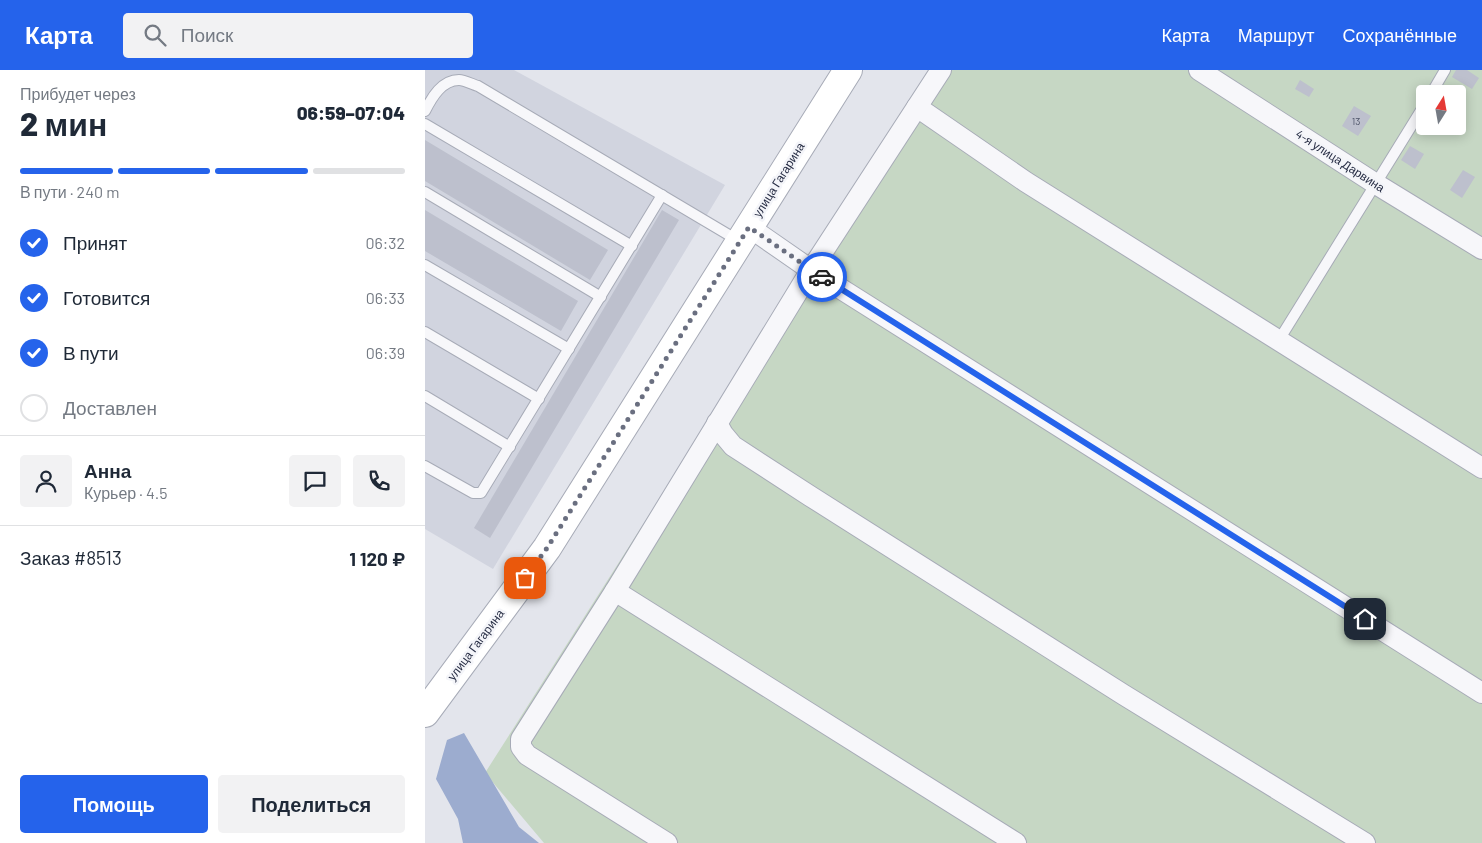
<!DOCTYPE html>
<html lang="ru">
<meta charset="utf-8">
<style>
:root{--surface:#fff;--page:#f2f2f3;--text:#1f2937;--muted:#747a83;--line:#e0e1e3;--accent:#2563eb}
body{margin:0;font-family:Barlow,sans-serif;background:var(--page);color:var(--text);height:100vh;display:flex;flex-direction:column;font-size:19px;white-space:nowrap}
*{box-sizing:border-box;margin:0}
p{font-size:16px;color:var(--muted)}
.icon{flex:none;width:28px;height:28px;fill:none;stroke:currentColor;stroke-width:2;stroke-linecap:round;stroke-linejoin:round}
.map{position:relative;flex:1;overflow:hidden}
.sheet{display:flex;flex-direction:column;background:var(--surface);width:425px}
.sheet>*{flex:none}
.needle{width:32px;rotate:11deg}
.tools{position:absolute;left:991px;top:15px;display:grid;gap:10px}
.tools a{display:grid;place-items:center;width:50px;height:50px;border-radius:5px;background:var(--surface);box-shadow:0 2px 12px #0003;font-size:25px}
.pin{position:absolute;display:grid;place-items:center;width:42px;height:42px;color:#fff;margin:-21px;border-radius:10px;box-shadow:0 2px 8px #0006}
.courier{position:absolute;display:grid;place-items:center;width:50px;height:50px;margin:-25px;border:4px solid #2563eb;border-radius:50%;background:#fff;color:#222;box-shadow:0 1px 6px #0007}
.overview em{font-style:normal;font-weight:800}
.overview div{display:flex;flex-direction:column-reverse}
.overview{display:flex;align-items:center;justify-content:space-between;height:85px;padding:0 20px}
h1{font-size:32px;font-weight:800;line-height:38px}
.bar{display:grid;grid-template-columns:repeat(4,1fr);gap:8px 5px;align-content:center;height:60px;padding:0 20px}
.bar i{height:6px;border-radius:4px;background:var(--line)}
.bar .active{background:var(--accent)}
.bar p{grid-column:span 4}
.line{display:flex;align-items:center;gap:12px;padding:0 20px;border-top:1px solid var(--line)}
.line div{flex:1}
.round{display:grid;place-items:center;flex:none;width:52px;height:52px;border-radius:5px;background:var(--page)}
ol{padding:0 20px;list-style:none}
li{display:flex;align-items:center;gap:15px;height:55px}
li p{margin-inline-start:auto}
li .icon{padding:5px;border-radius:50%;background:var(--accent);color:#fff;stroke-width:4}
li:last-child{color:var(--muted)}
li i{width:28px;height:28px;border:2px solid var(--line);border-radius:50%}
.cta{display:flex;gap:10px;margin-top:auto;padding:10px 20px}
.cta a{flex:1;height:58px;border-radius:5px;background:var(--accent);color:#fff;font-size:20px;font-weight:800;line-height:58px;text-align:center}
.cta a+a{background:var(--page);color:var(--text)}
header{display:flex;align-items:center;gap:30px;box-sizing:border-box;height:70px;padding:0 25px;background:var(--accent);color:#fff}
header strong{font-size:24px}
nav{display:flex;gap:28px;margin-inline-start:auto;font-size:18px}
.search{width:350px;height:45px;background:var(--page);display:flex;align-items:center;gap:12px;box-sizing:border-box;padding:0 18px;border-radius:5px;color:var(--muted);font-size:19px}
main{display:flex;flex:1;min-height:0}
.map>svg:first-child{display:block}
.built{fill:#d1d4df}
.green{fill:#c6d7c4;fill-rule:evenodd}
.water{fill:#9caccf}
.building{fill:#bdc0cd}
.lines{fill:none;stroke-linecap:round;stroke-linejoin:round}
.service-casing{stroke:#a7abb7;stroke-width:12}
.minor-casing{stroke:#a7abb7;stroke-width:22}
.secondary-casing{stroke:#a7abb7;stroke-width:30}
.service{stroke:#f7f7fa;stroke-width:10}
.minor{stroke:#f7f7fa;stroke-width:20}
.secondary{stroke:#fff;stroke-width:28}
.done{stroke:#6a6f80;stroke-width:5;stroke-dasharray:0 9}
.route{stroke:#2563eb;stroke-width:6}
.labels{text-anchor:middle;stroke-width:5;stroke-linejoin:round;paint-order:stroke}
.number-label{font-size:10px;fill:#4e5368}
.street-label{font-size:12px;fill:#292f46;stroke:#f4f5f9}
</style>
<header>
<strong>Карта</strong>
<div class="search"><svg class="icon" aria-label="search" viewBox="0 0 24 24"><circle cx="10" cy="10" r="6"/><path d="M15 15l6 6"/></svg>Поиск</div>
<nav><a>Карта</a><a>Маршрут</a><a>Сохранённые</a></nav>
</header>
<main>
<section class="sheet">
<div class="overview"><div><h1>2 мин</h1><p>Прибудет через</p></div><em>06:59–07:04</em></div>
<div class="bar"><i class="active"></i><i class="active"></i><i class="active"></i><i></i><p>В пути · 240 m</p></div>
<ol>
<li><svg class="icon" aria-label="check" viewBox="0 0 24 24"><path d="M5 12l5 5 9-10"/></svg>Принят<p>06:32</p></li>
<li><svg class="icon" aria-label="check" viewBox="0 0 24 24"><path d="M5 12l5 5 9-10"/></svg>Готовится<p>06:33</p></li>
<li><svg class="icon" aria-label="check" viewBox="0 0 24 24"><path d="M5 12l5 5 9-10"/></svg>В пути<p>06:39</p></li>
<li><i></i>Доставлен</li>
</ol>
<div class="line" style="height:90px"><a class="round"><svg class="icon" aria-label="person" viewBox="0 0 24 24"><circle cx="12" cy="8" r="4"/><path d="M4 21q1-7 8-7t8 7"/></svg></a><div><b>Анна</b><p>Курьер · 4.5</p></div><a class="round"><svg class="icon" aria-label="chat" viewBox="0 0 24 24"><path d="M4 5h16v11H9l-5 4z"/></svg></a><a class="round"><svg class="icon" aria-label="phone" viewBox="0 0 24 24"><path d="M5 4h4l2 5-3 2q2 4 5 5l2-3 5 2v4C11 20 4 13 5 4z"/></svg></a></div>
<div class="line" style="height:65px"><div>Заказ #8513</div><b>1 120 ₽</b></div>
<div class="cta"><a>Помощь</a><a>Поделиться</a></div>
</section>
<div class="map">
<svg width="1057" height="773" viewBox="0 0 1057 773">
<rect width="100%" height="100%" fill="#e3e5ec"/>
<path class="built" d="M0 0H89L300 115 68 499 0 459Z"/>
<path class="green" d="M507 0H1057V773H119L60 703ZM1000 24H1032V56H1000Z"/>
<path class="water" d="M39 663 94 757 114 773H38L33 749 11 709 22 670Z"/>
<g class="building">
<path d="M1031 0H1042L1054 8 1047 19 1027 7Z"/>
<path d="M875 10 889 19 884 27 870 19Z"/>
<path d="M929 36 946 46 933 66 917 56Z"/>
<path d="M0 70 183 180 165 210 0 111Z"/>
<path d="M985 76 999 84 990 99 976 90Z"/>
<path d="M1038 100 1050 107 1037 128 1025 120Z"/>
<path d="M0 140 153 231 136 261 0 181Z"/>
<path d="M237 140 254 150 65 468 49 458Z"/>
</g>
<g class="lines">
<g class="service-casing">
<g id="service">
<path d="M1006 24 1020 0"/>
<path d="M0 41C7 27 17 10 34 10 40 10 48 15 53 16L314 171"/>
<path d="M0 54 207 176"/>
<path d="M0 122 176 227"/>
<path d="M0 195 144 279"/>
<path d="M0 262 114 329"/>
<path d="M854 270 1000 34"/>
<path d="M0 326 85 377"/>
<path d="M0 396 48 423H56L237 125"/>
</g>
</g>
<g class="minor-casing">
<g id="minor">
<path d="M774 0 951 114 1057 179"/>
<path d="M492 37 601 112 1057 398"/>
<path d="M324 157 386 200 1057 623"/>
<path d="M292 353 298 364 308 376 385 426 699 625 940 773"/>
<path d="M190 521 591 773"/>
<path d="M242 773 102 685 96 677V669L190 521 386 200 516 0"/>
</g>
</g>
<g class="secondary-casing">
<path id="secondary" d="M0 643 122 478 423 0"/>
</g>
<use href="#service" class="service"/>
<use href="#minor" class="minor"/>
<use href="#secondary" class="secondary"/>
</g>
<g class="lines">
<path class="done" d="M100 508 122 478 324 157 397 207"/>
<path class="route" d="M397 207 940 549"/>
</g>
<g class="labels">
<g class="number-label">
<text x="931" y="55">13</text>
</g>
<g class="street-label">
<text transform="translate(915 91) rotate(33)" y="4">4-я улица Дарвина</text>
<text transform="translate(354 110) rotate(-58)" y="4">улица Гагарина</text>
<text transform="translate(51 575) rotate(-53)" y="4">улица Гагарина</text>
</g>
</g>
</svg>
<div class="tools">
<a><svg class="needle" viewBox="-14 -14 28 28"><path d="M0-13l5 13h-10z" fill="#e53935"/><path d="M0 13l5-13h-10z" fill="#747a83"/></svg></a>
</div>
<div class="pin" style="left:100px;top:508px;background:#ea580c"><svg class="icon" aria-label="bag" viewBox="0 0 24 24"><path d="M5 8h14l-1 12H6zM9 8a3 3 0 0 1 6 0"/></svg></div>
<div class="pin" style="left:940px;top:549px;background:#1f2937"><svg class="icon" aria-label="home" viewBox="0 0 24 24"><path d="M3 11l9-7 9 7M6 9v11h12V9"/></svg></div>
<div class="courier" style="left:397px;top:207px"><svg class="icon" aria-label="car" viewBox="0 0 24 24"><path d="M5 17H2v-5l4-1 3-4h7l3 4 3 1v5h-3M9 17h6M6 11h13"/><circle cx="7" cy="17" r="2"/><circle cx="17" cy="17" r="2"/></svg></div>
</div>
</main>
